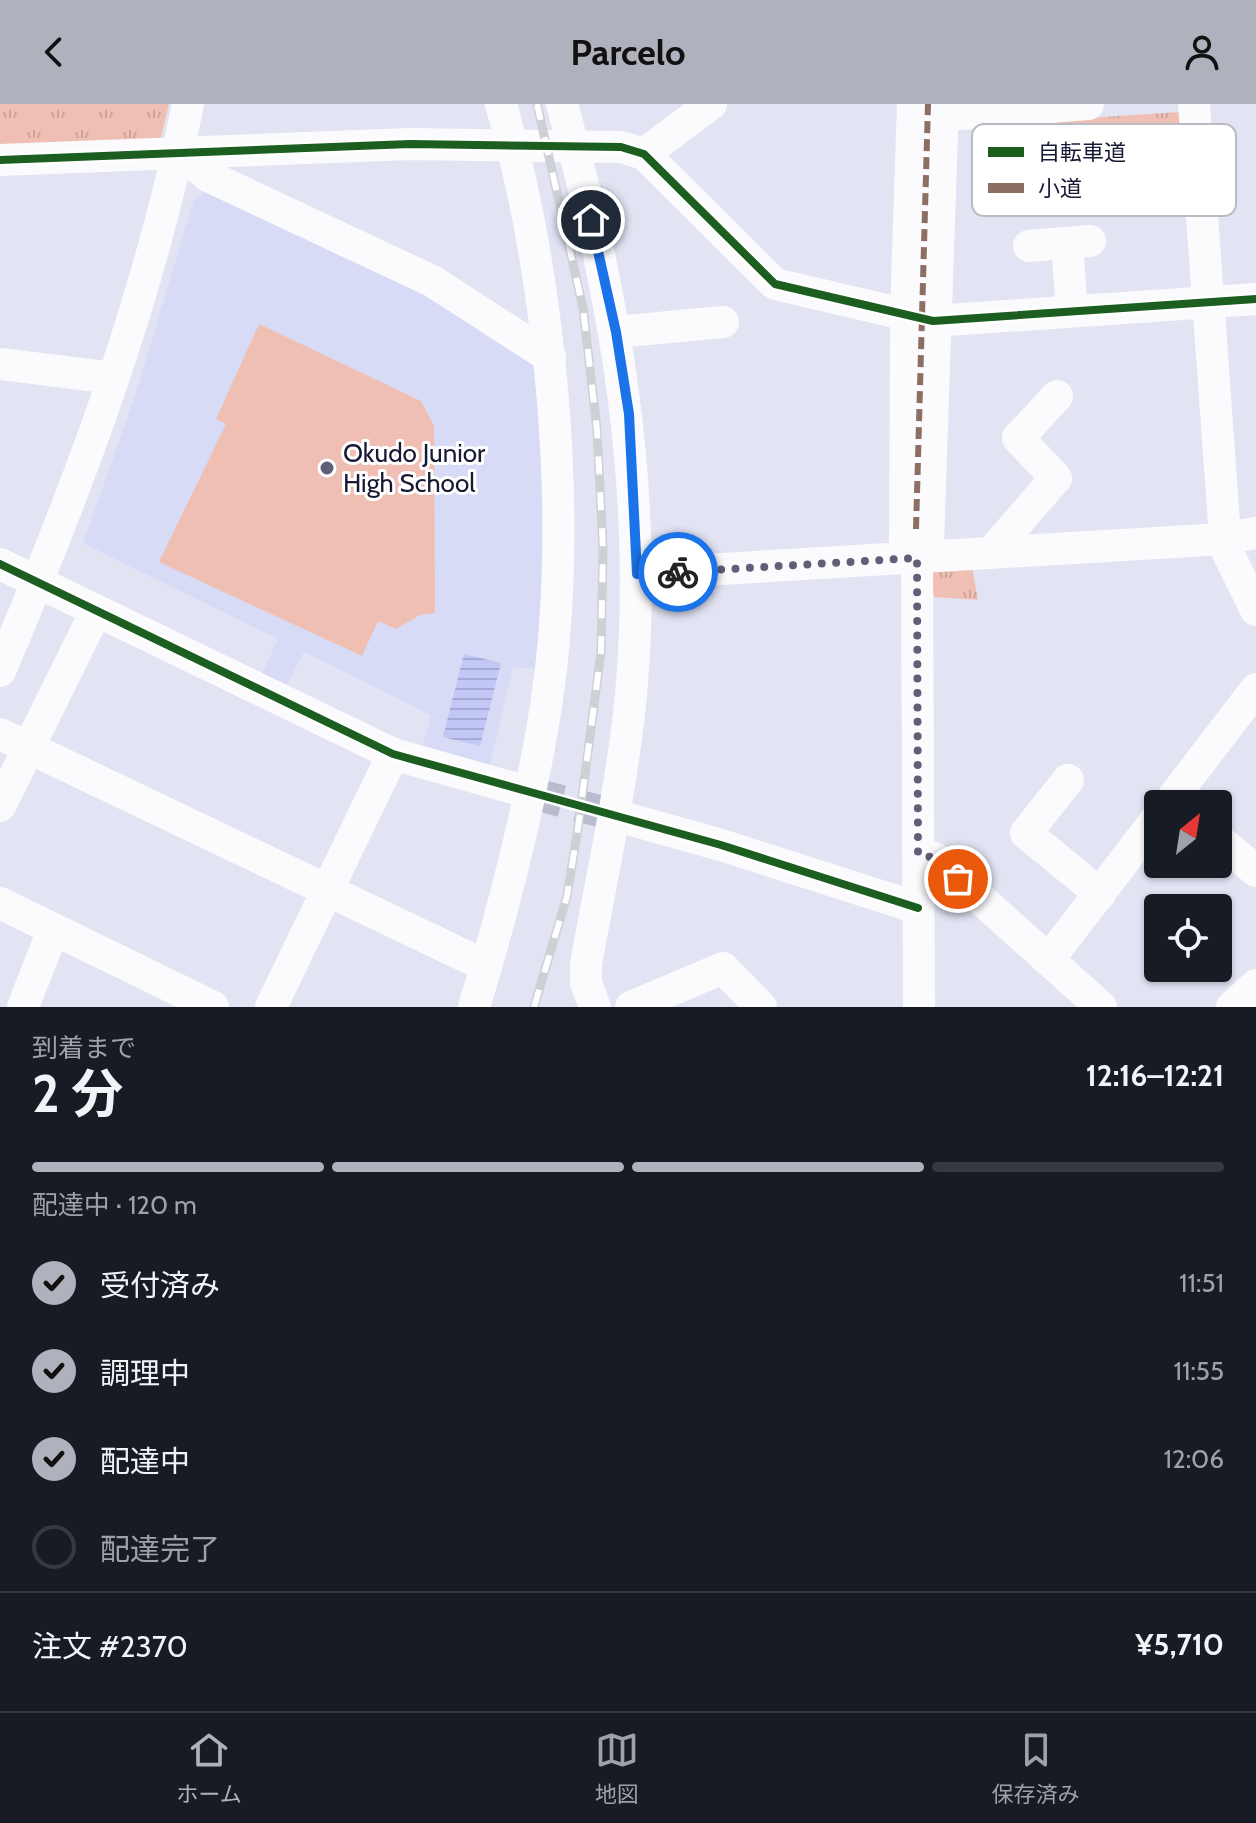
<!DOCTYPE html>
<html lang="ja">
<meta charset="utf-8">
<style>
:root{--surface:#171b24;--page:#242831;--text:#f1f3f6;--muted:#9ea1a6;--line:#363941;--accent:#afb1bd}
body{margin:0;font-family:Cabin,"Noto Sans JP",sans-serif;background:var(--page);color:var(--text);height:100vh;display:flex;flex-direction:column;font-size:30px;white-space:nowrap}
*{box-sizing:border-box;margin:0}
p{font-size:26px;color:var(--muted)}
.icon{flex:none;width:44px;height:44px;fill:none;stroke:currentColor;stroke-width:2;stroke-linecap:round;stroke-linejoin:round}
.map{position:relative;height:903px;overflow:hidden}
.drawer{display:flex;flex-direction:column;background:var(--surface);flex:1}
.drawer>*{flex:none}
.needle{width:52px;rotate:30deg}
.tools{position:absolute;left:1144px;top:686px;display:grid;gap:16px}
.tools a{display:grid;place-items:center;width:88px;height:88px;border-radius:8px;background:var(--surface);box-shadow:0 2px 6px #0004;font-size:40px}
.pin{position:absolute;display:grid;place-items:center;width:68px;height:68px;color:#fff;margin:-34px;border:4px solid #fff;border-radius:50%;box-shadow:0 2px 8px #0007}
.courier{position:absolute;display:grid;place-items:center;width:80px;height:80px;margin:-40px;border:6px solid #1a73e8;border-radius:50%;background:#fff;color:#222;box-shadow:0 2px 10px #0007}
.overview em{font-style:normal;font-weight:700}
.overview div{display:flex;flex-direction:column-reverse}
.overview{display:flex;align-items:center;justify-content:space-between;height:136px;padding:0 32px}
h1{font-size:52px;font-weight:700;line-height:60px}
.bar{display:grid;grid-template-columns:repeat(4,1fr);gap:12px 8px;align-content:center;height:96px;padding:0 32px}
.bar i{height:10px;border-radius:6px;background:var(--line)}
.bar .active{background:var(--accent)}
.bar p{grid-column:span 4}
.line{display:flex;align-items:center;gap:20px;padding:0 32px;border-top:2px solid var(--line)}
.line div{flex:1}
ol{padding:0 32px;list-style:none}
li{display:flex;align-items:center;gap:24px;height:88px}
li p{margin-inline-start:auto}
li .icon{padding:8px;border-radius:50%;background:var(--accent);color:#111;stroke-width:4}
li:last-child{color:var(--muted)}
li i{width:44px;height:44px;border:4px solid var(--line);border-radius:50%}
header{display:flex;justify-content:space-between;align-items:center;height:104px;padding:0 32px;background:var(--accent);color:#111;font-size:36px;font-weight:700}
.menu{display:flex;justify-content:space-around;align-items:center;height:112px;border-top:2px solid var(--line);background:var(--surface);font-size:22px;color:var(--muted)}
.menu a{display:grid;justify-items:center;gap:4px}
.menu .active{color:var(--accent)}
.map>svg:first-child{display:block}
.built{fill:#d8dbf5}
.grass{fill:url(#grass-tufts)}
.pitch{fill:#f0bfb4}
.water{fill:url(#water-rules)}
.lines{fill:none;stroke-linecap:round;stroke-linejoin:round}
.minor-tunnel{stroke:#babbce;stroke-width:32;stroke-dasharray:32 16;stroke-linecap:butt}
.minor{stroke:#fbfbfd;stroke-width:32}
.rail-casing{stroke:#cfd0d5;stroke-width:9}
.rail{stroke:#fff;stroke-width:6;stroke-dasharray:18;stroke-linecap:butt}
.quiet{stroke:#8d6e63;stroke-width:6;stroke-dasharray:12 6;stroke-linecap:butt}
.cycleway-casing{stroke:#fff;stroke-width:13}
.cycleway{stroke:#1b5e20;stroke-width:8}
.done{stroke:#5f6077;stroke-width:8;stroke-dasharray:0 14.4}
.route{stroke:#1a73e8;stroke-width:10}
.poi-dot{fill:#5f6077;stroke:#fff;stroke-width:3}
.labels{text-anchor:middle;stroke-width:6;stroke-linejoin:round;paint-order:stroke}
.poi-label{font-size:26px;fill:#181934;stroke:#fff;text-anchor:start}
.key{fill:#fff;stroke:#babac2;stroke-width:2}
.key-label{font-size:22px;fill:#181934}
</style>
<header><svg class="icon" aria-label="back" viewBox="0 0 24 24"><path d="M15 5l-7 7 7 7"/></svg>Parcelo<svg class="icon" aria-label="person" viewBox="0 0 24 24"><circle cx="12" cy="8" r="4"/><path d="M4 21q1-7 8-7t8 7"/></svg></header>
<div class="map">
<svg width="1256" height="903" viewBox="0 0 1256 903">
<defs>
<pattern id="grass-tufts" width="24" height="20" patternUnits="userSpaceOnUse" patternTransform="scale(2)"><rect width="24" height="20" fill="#f0bfb4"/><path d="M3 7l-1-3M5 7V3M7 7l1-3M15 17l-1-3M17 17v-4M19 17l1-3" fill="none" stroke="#cda49b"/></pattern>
<pattern id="water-rules" width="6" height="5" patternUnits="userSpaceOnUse" patternTransform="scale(2)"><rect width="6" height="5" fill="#c2c7f6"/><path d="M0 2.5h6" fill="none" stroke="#a6aad4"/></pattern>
</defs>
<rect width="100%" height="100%" fill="#e2e4f4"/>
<path class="built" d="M211 85 428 184 540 263 548 449 540 565 513 563 489 666 421 648 431 611 304 548 283 588 259 576 278 535 83 439 136 289 194 95Z"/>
<g class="grass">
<path d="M0 0H169L160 37 54 45 0 40Z"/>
<path d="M1181 8 1185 81 1119 84V99L1062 105 1055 16Z"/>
<path d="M972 463 978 496 934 493 930 464Z"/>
</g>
<path class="pitch" d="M259 220 421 297 434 322 435 509 420 511 396 525 378 517 362 552 159 458 226 320 216 315Z"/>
<path class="water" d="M464 550 501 559 480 642 443 633Z"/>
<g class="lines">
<path class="minor-tunnel" d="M531 689 614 711"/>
<g class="minor">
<path d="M562 0C616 197 649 386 631 591 622 682 602 771 586 860V879L595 903"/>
<path d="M913 0 906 209 905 439 917 454 919 903"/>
<path d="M1194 0 1225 433 1228 449 1256 506"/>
<path d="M924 13 1088 0"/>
<path d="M179 48 208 72 432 177 550 253"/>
<path d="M644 50 711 0"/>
<path d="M0 56 410 40 621 43 644 50 775 180 933 217 1256 195"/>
<path d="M1067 139 1072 207"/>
<path d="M1029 142 1090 137"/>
<path d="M616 228 723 218"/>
<path d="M0 260 113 274"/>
<path d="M991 449 1056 374 1018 334 1057 292"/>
<path d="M917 454 928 439 943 0"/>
<path d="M0 460 393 650 531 689"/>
<path d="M637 470 1207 436 1256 429"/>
<path d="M0 567C78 384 149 196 188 0"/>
<path d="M0 630 486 862"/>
<path d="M1068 676 1026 729 1100 790"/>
<path d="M1168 700 1256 585"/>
<path d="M0 702 96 507"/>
<path d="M614 711 721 741 918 804"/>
<path d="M1218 735 1256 767"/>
<path d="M918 750 935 754 1101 903"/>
<path d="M0 799 213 903"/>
<path d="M1049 855 1158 713"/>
<path d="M23 903 53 826"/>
<path d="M271 903 393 650"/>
<path d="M474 903C504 804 530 704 546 602 574 418 552 179 501 0"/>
<path d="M631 903 723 864 761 903"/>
<path d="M1232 903 1256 881"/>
</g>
<g class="rail-casing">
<path id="rail" d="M534 903 567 792 578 724 601 548 603 445 597 326 583 204 537 0"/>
</g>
<use href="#rail" class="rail"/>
<path class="quiet" d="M916 425 928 0"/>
<g class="cycleway-casing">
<g id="cycleway">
<path d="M0 56 410 40 621 43 644 50 775 180 933 217 1256 195"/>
<path d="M0 460 393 650 721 741 918 804"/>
</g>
</g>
<use href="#cycleway" class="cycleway"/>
</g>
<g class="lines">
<path class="done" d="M678 468 917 454 918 750 935 754 958 775"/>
<path class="route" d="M591 116 616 228 629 310 637 470 678 468"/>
</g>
<circle class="poi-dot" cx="327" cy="364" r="8"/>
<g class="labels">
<g class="poi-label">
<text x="343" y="358">Okudo Junior<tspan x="343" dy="30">High School</tspan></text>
</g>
</g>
<rect x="972" y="20" width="264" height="92" rx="12" class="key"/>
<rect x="988" y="43" width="36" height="10" fill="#1b5e20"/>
<rect x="988" y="79" width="36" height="10" fill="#8d6e63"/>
<g class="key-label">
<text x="1038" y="56">自転車道</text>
<text x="1038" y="92">小道</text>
</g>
</svg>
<div class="tools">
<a><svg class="needle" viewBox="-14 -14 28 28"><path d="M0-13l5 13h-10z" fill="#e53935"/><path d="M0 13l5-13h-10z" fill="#9ea1a6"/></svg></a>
<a><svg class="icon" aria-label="locate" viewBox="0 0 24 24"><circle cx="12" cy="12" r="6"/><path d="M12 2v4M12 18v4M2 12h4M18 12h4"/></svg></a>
</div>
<div class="pin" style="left:958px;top:775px;background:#ea580c"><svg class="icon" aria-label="bag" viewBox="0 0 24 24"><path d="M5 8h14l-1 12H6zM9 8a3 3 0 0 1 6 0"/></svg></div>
<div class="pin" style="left:591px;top:116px;background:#1f2937"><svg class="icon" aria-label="home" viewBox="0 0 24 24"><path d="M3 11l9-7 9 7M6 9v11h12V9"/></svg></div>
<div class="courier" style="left:678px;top:468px"><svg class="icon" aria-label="bike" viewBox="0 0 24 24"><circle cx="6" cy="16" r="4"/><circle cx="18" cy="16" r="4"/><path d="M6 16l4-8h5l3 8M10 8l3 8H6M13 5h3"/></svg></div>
</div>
<section class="drawer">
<div class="overview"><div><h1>2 分</h1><p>到着まで</p></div><em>12:16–12:21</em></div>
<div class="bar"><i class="active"></i><i class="active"></i><i class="active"></i><i></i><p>配達中 · 120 m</p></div>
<ol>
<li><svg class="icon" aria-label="check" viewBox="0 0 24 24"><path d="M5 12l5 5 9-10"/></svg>受付済み<p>11:51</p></li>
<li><svg class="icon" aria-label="check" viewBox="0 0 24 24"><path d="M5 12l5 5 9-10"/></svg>調理中<p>11:55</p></li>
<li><svg class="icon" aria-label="check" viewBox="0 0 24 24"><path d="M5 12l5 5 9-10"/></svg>配達中<p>12:06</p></li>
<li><i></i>配達完了</li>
</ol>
<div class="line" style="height:104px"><div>注文 #2370</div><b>¥5,710</b></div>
</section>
<nav class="menu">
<a class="active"><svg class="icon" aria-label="home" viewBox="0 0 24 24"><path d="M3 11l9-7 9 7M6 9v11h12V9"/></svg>ホーム</a>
<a><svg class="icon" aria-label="map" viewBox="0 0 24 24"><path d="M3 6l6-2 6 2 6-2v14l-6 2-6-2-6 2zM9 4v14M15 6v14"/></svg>地図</a>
<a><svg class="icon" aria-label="saved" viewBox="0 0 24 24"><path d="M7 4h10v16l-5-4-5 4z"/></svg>保存済み</a>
</nav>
